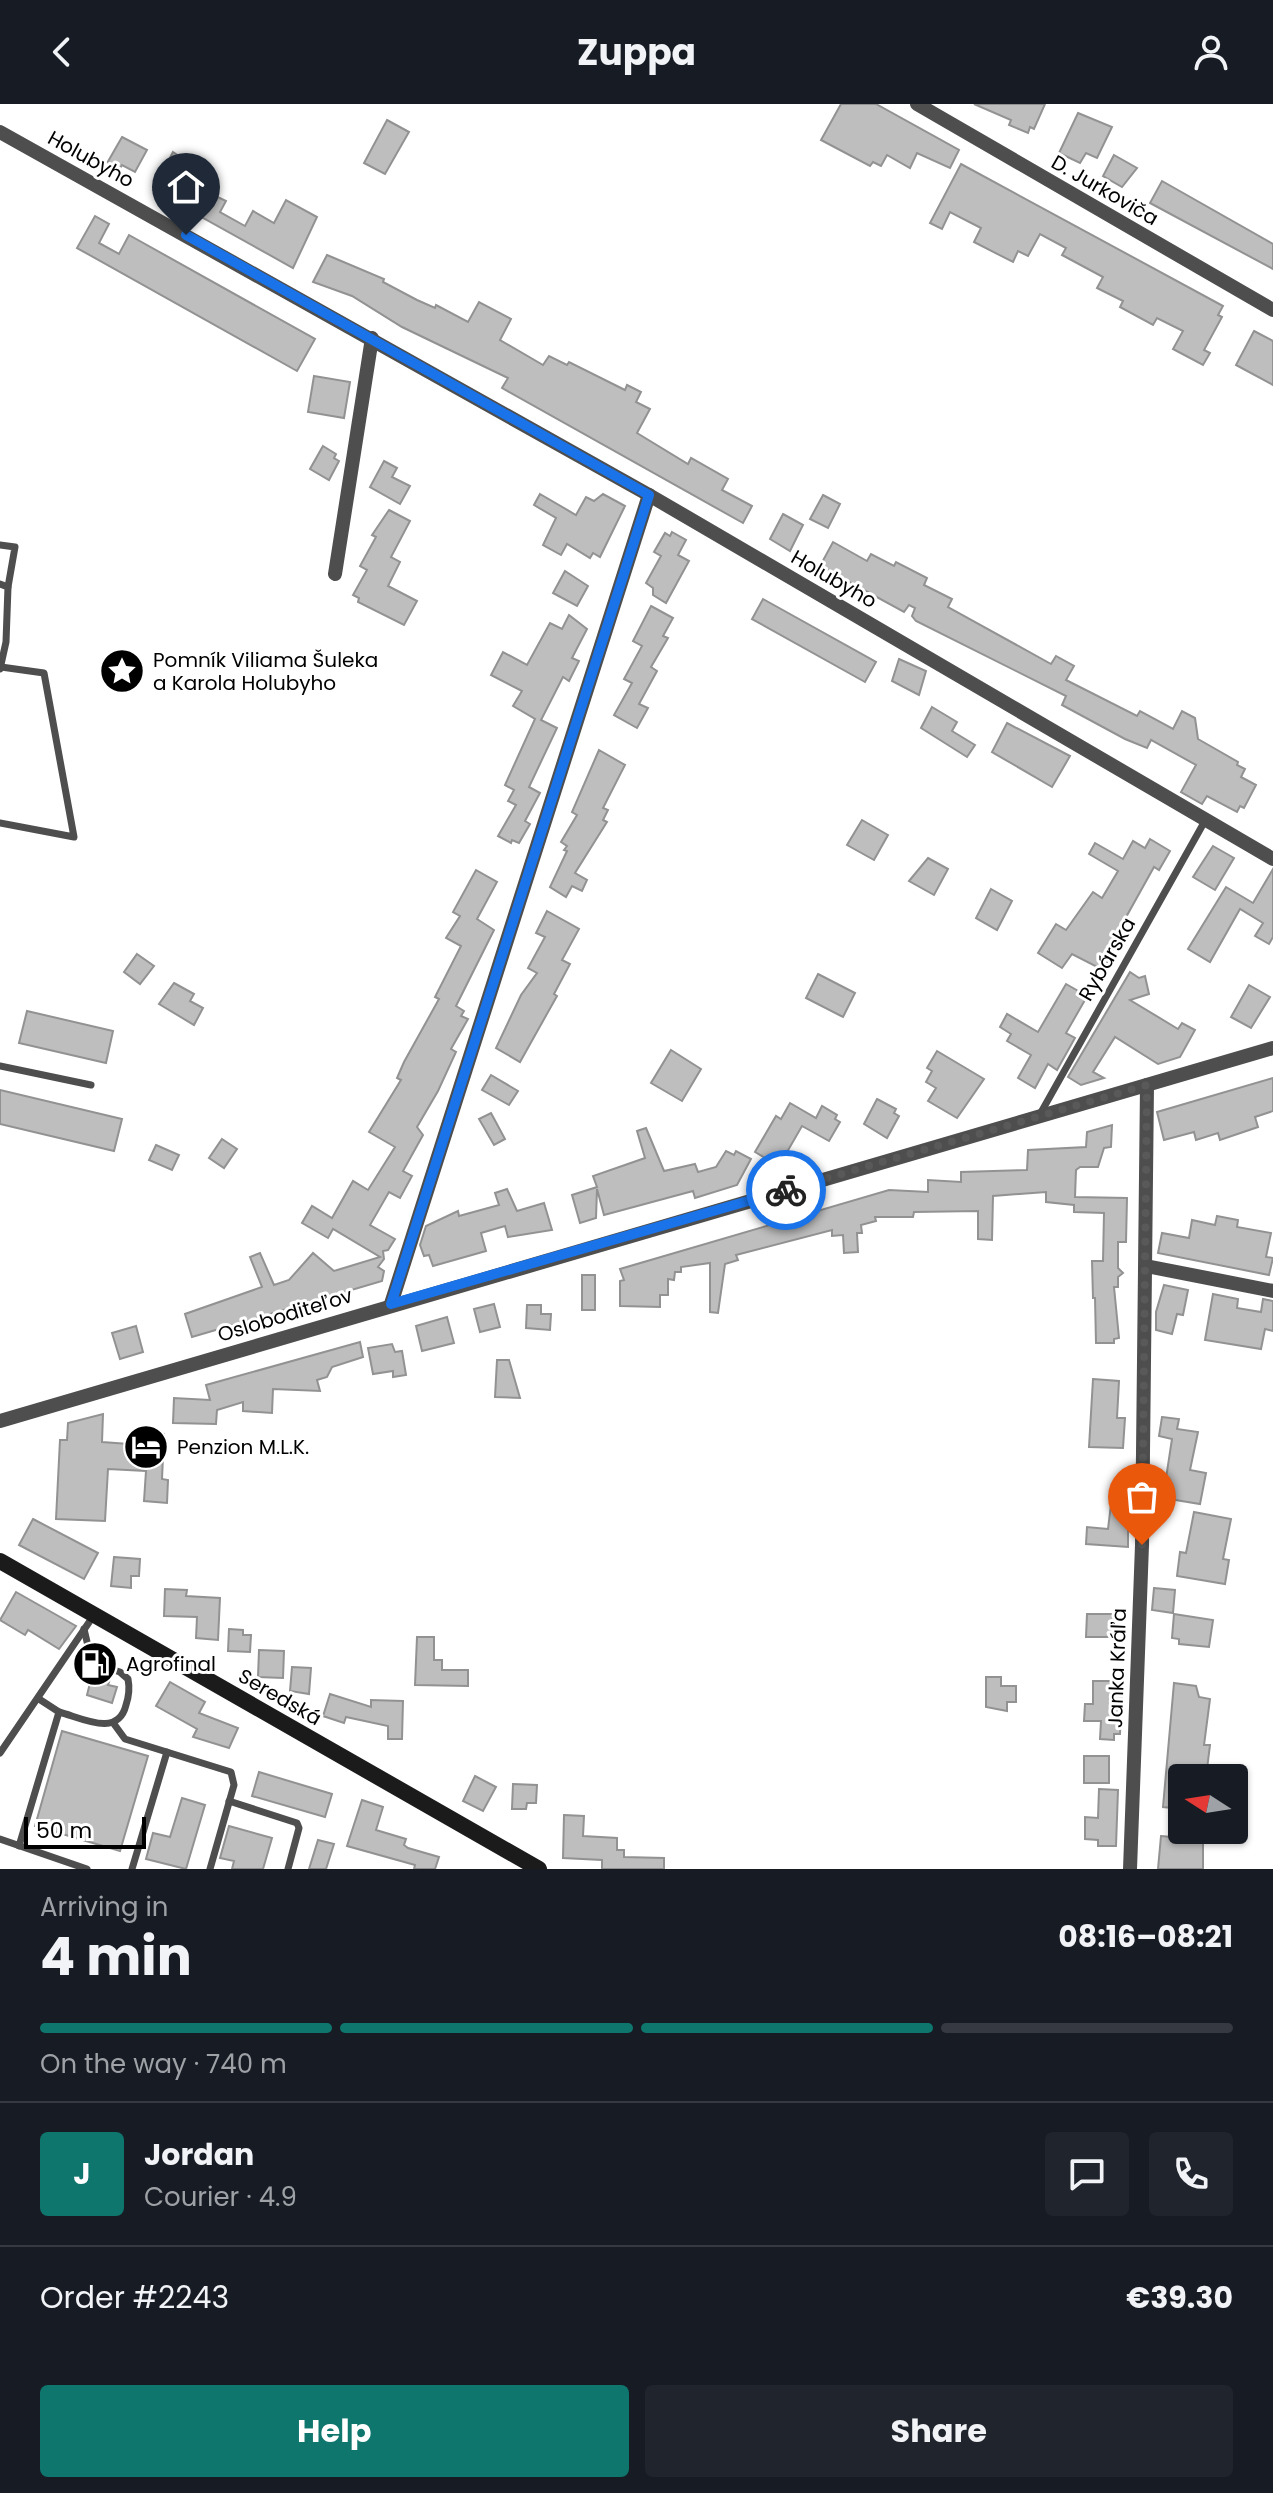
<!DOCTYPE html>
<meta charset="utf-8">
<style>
:root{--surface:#171b24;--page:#20242c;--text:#f1f3f6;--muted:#9ea1a6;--line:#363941;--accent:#0f766e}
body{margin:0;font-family:Poppins,sans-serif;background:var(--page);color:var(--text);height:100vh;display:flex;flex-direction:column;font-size:30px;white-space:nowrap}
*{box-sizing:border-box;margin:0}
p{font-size:26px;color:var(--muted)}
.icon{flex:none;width:44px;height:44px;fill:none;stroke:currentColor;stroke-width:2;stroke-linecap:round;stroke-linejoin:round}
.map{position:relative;height:1765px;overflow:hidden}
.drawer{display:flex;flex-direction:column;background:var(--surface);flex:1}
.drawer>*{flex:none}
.needle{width:52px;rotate:282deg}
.controls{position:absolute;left:1168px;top:1660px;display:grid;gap:16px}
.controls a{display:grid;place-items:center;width:80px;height:80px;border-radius:8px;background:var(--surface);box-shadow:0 2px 6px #0004;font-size:40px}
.scale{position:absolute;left:24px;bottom:20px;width:122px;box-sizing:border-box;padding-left:8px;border:4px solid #000;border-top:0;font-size:22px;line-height:28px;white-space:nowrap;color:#000;-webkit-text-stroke:6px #fff;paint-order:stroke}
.pin{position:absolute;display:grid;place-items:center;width:68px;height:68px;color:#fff;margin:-82px -34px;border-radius:50% 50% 50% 0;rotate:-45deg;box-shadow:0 0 8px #0007}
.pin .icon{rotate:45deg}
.courier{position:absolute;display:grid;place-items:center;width:80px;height:80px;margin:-40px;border:6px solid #1a73e8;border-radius:50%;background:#fff;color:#222;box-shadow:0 2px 10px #0007}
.overview em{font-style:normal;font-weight:700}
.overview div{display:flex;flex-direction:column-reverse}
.overview{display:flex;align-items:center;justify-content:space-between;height:136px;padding:0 40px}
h1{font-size:52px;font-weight:700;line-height:60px}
.bar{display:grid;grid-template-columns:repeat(4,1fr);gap:12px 8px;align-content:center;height:96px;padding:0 40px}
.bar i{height:10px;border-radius:6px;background:var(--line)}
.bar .current{background:var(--accent)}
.bar p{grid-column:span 4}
.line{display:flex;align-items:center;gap:20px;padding:0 40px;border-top:2px solid var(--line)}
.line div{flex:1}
.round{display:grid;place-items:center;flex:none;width:84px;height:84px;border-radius:8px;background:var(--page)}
.primary-button{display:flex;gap:16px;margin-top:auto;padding:16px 40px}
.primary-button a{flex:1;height:92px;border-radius:8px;background:var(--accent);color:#fff;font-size:32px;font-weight:700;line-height:92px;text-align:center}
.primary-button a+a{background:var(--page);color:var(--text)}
header{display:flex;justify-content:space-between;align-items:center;height:104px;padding:0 40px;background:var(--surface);font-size:36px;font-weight:700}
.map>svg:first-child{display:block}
.building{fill:#bebebe;stroke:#929292;stroke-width:2}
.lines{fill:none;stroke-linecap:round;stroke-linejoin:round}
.lane{stroke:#4e4e4e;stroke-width:7}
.street{stroke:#4e4e4e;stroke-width:14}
.secondary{stroke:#1b1b1b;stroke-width:16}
.done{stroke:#595959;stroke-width:8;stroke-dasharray:0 14.4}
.route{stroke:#1a73e8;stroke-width:10}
.labels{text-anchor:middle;stroke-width:6;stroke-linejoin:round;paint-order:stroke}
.street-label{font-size:20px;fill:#000;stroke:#fff}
.poi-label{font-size:20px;fill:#000;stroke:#fff;text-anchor:start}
</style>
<header><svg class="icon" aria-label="back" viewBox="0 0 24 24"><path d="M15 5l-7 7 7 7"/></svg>Zuppa<svg class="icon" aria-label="person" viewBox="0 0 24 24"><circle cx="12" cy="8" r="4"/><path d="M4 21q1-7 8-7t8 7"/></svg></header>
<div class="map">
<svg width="1273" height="1765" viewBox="0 0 1273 1765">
<rect width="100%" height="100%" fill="#fff"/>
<g class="building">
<path d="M841 0H876L959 46 950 64 917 49 910 64 887 51 881 62 873 58 870 62 821 36Z"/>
<path d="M974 0H1045L1034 25 1030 23 1028 29 1009 21 1011 16Z"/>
<path d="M1078 9 1112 23 1097 54 1086 49 1080 59 1059 49Z"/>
<path d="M387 16 409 28 385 70 364 59Z"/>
<path d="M122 33 147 46 135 68 122 61 118 68 106 61Z"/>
<path d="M173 48 185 56 176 73 226 97 220 108 245 122 253 107 274 119 286 96 317 113 293 164 153 86Z"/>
<path d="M1114 51 1137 64 1122 83 1103 72Z"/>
<path d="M961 60 1223 202 1218 211 1222 213 1204 246 1210 249 1203 261 1173 245 1183 227 1157 214 1153 221 1120 203 1123 197 1097 184 1103 173 1062 151 1066 144 1040 130 1028 152 1018 147 1013 158 974 138 981 124 950 108 942 125 930 119Z"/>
<path d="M1162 77 1273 140V165L1150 99Z"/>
<path d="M95 112 109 120 99 139 119 150 129 131 315 235 297 267 77 144Z"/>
<path d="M327 151 384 175 383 178 417 196 435 204 436 201 468 218 479 198 511 215 500 236 543 261 549 252 567 261 569 258 625 286 627 281 641 288 636 298 650 305 637 329 688 360 691 354 728 375 722 386 752 402 743 419 502 284 508 274 402 223 352 192 313 178Z"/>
<path d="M1254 227 1273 237V281L1236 261Z"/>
<path d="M314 272 350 278 344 314 308 308Z"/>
<path d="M323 342 336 350 334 354 339 357 329 376 310 365Z"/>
<path d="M384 357 397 364 392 373 410 382 400 400 370 383Z"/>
<path d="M540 390 576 411 586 393 594 397 603 390 625 402 600 453 593 449 590 454 567 440 561 451 543 441 556 414 534 401Z"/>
<path d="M823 391 840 400 828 424 810 415Z"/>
<path d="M389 406 410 417 391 453 400 458 388 482 417 497 404 521 358 498 359 494 353 491 367 466 360 462 376 433 372 431Z"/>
<path d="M783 410 803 421 790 447 770 435Z"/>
<path d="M672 428 686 436 678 451 689 457 666 499 653 491V484L646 479 661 452 654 448 665 429 670 432Z"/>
<path d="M833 438 867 457 871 450 894 462 896 458 927 474 924 481 952 495 948 503 1051 560 1056 552 1074 562 1066 576 1137 612 1140 607 1173 625 1182 607 1195 614 1198 635 1238 658 1237 661 1245 665 1241 673 1256 681 1244 704 1240 702 1237 708 1207 692 1202 700 1181 688 1196 661 1151 636 1147 644 1125 635 1062 601 1066 592 916 517 912 512 915 504 909 501 904 508 820 462Z"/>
<path d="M565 467 588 482 577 502 553 489Z"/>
<path d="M763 495 876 558 865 578 752 515Z"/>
<path d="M651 502 673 514 663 532 668 534 651 563 657 567 639 600 648 604 637 624 614 611 632 579 624 575 642 542 633 537Z"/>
<path d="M569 511 587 525 572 554 579 557 569 577 563 573 541 616 557 624 529 683 540 689 525 717 530 720 519 739 512 736 511 739 498 732 516 701 508 697 514 686 505 681 535 615 513 602 522 587 491 571 503 548 527 561 550 519 562 525Z"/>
<path d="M899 555 926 567 919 591 892 577Z"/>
<path d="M932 603 957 618 952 627 975 641 967 653 921 624Z"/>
<path d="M1007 619 1070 652 1052 683 992 648Z"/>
<path d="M599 646 625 661 603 704 608 706 603 716 607 718 575 769 587 776 582 787 572 782 566 793 550 783 567 747 564 746 567 742 561 738 577 711 572 708Z"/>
<path d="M862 716 888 731 874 756 847 741Z"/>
<path d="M1150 735 1170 747 1159 766 1154 763 1120 824 1125 827 1103 866 1072 850 1062 864 1038 849 1056 820 1066 826 1093 788 1102 794 1118 767 1089 750 1095 739 1123 755 1133 737 1145 744Z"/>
<path d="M1213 742 1234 754 1215 786 1193 773Z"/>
<path d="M928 754 948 765 934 791 909 777Z"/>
<path d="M1273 765V833L1269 840 1255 832 1263 819 1240 805 1210 858 1188 845 1226 783 1253 799Z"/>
<path d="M476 766 497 778 477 815 494 826 456 902 464 907 461 912 468 915 451 945 456 948 438 987 417 1023 423 1031 403 1067 412 1072 400 1094 389 1088 370 1121 395 1135 388 1146 383 1147 384 1155 378 1163 384 1167 382 1177 192 1233 185 1210 262 1183 250 1153 260 1149 274 1181 289 1176 313 1149 334 1167 380 1153 333 1125 328 1134 302 1119 312 1102 332 1114 353 1077 368 1086 395 1043 369 1028 401 976 397 974 404 958 439 895 435 893 461 842 446 834 460 812 453 808Z"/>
<path d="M991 785 1012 797 997 826 976 814Z"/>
<path d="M547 807 579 825 562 856 570 860 554 890 557 892 520 958 496 944 521 891 537 869 528 864 545 833 536 829Z"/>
<path d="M137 850 154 862 140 880 124 868Z"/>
<path d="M1130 868 1139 874 1145 872 1149 890 1130 896 1178 925 1182 919 1195 926 1180 953 1158 960 1115 933 1093 968 1104 974 1081 981 1068 973Z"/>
<path d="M818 870 855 889 843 913 806 894Z"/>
<path d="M174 879 194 890 190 897 203 904 194 921 159 900Z"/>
<path d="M1066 880 1080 888 1077 892 1085 896 1066 929 1075 934 1057 966 1048 960 1035 984 1018 974 1031 951 1007 937 1011 930 1000 923 1007 910 1038 928Z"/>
<path d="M1249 881 1270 893 1251 924 1231 913Z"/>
<path d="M27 907 113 927 106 959 19 939Z"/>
<path d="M671 946 701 965 682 997 651 979Z"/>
<path d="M937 947 984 975 957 1014 928 997 936 984 926 978 932 967 927 964Z"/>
<path d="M491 971 518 987 509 1001 482 986Z"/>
<path d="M1273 974V1007L1255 1013 1258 1023 1220 1036 1218 1029 1196 1036 1194 1028 1164 1036 1157 1008Z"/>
<path d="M0 986 122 1015 114 1047 0 1020Z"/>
<path d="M877 995 896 1005 894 1009 899 1012 887 1034 864 1020Z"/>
<path d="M790 999 816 1014 822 1002 837 1011 835 1015 840 1018 829 1037 802 1022 779 1062 755 1048 776 1012 781 1015Z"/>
<path d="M491 1009 505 1035 494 1041 479 1015Z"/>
<path d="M1112 1021 1111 1043 1104 1044 1098 1063H1080L1076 1066 1075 1093 1127 1094 1126 1138H1118V1164L1123 1169 1118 1173V1183H1114L1119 1234 1114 1235V1239H1096L1095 1194H1093L1092 1157H1103L1104 1109 1074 1108V1101L1046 1098V1088L993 1092 992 1136 978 1135V1107L914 1108 913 1113H875L876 1117 861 1121 862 1129H857L858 1148 844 1149 843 1131 832 1132V1126L736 1151 738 1156 725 1160 718 1209 710 1208V1159L681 1163V1168H675L674 1176 668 1175V1191H660V1203L620 1202V1177L624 1176 620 1165 889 1086 928 1088V1076L961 1078V1068L1027 1066 1028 1046 1086 1043 1087 1028Z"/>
<path d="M646 1024 664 1067 695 1060 698 1068 716 1063 726 1047 734 1051 736 1047 751 1055 737 1081 695 1094 693 1087 604 1111 597 1085 596 1114 580 1119 572 1091 597 1083 593 1072 645 1054 637 1027Z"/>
<path d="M222 1035 237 1045 224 1064 209 1054Z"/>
<path d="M156 1041 179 1051 172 1066 149 1056Z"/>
<path d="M507 1085 517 1107 544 1099 552 1126 508 1133 505 1122 481 1129 486 1147 433 1162 429 1151 424 1152 420 1141 426 1122 458 1107 459 1112 499 1101 495 1089Z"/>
<path d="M1217 1112 1238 1116 1237 1123 1271 1129 1266 1153 1273 1154 1269 1171 1158 1149 1162 1129 1189 1134 1192 1116 1215 1121Z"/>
<rect x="582" y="1171" width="13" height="35"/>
<path d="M1164 1181 1188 1186 1183 1211 1177 1210 1172 1230 1156 1226V1208Z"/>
<path d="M1213 1190 1238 1195 1237 1204 1261 1208 1263 1195 1273 1197V1227L1265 1225 1261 1245 1205 1236Z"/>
<path d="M494 1200 500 1223 480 1228 474 1205Z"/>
<path d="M527 1201H541V1210H551L550 1226 526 1224Z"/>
<path d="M447 1213 454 1239 422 1247 416 1222Z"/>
<path d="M136 1222 143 1248 120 1255 112 1229Z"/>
<path d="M360 1238 363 1253 332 1263 327 1273 317 1276 320 1287 273 1285 272 1309 243 1307V1298L217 1306 216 1320 173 1319 174 1294 210 1296 206 1281Z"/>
<path d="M392 1240 395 1248 402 1247 406 1271 393 1273V1267L373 1270 368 1244Z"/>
<path d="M497 1256H509L520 1294 495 1293Z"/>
<path d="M1093 1275 1119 1277 1117 1314H1125L1123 1344 1089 1343Z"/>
<path d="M103 1310 102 1338 129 1340 130 1334 141 1335 142 1329 164 1330 162 1375 168 1376 167 1399 144 1397 146 1367 108 1365 105 1417 56 1415 60 1336H67L68 1319Z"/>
<path d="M1162 1313 1179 1315 1177 1325 1198 1328 1190 1366 1206 1369 1200 1400 1163 1394 1172 1335 1159 1332Z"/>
<path d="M1112 1392 1128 1394V1443L1086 1440 1087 1423 1108 1425Z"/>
<path d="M1194 1408 1231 1415 1223 1455 1229 1456 1225 1480 1177 1472 1180 1448 1186 1449Z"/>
<path d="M33 1415 98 1449 84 1475 19 1441Z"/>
<path d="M114 1453 140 1455 139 1472H131V1484L111 1482Z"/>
<path d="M1154 1484 1175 1486 1173 1509 1152 1506Z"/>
<path d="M165 1485 187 1486 186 1492 220 1494 218 1536 196 1534 197 1513 164 1512Z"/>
<path d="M16 1488 76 1522 59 1545 28 1526 25 1531 0 1516Z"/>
<path d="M1087 1510H1113V1533H1086Z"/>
<path d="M1174 1510 1213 1516 1209 1543 1179 1540V1535L1172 1534Z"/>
<path d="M229 1525 243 1526V1531H251L250 1548 228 1547Z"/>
<path d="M417 1533H434V1556H442V1566H468V1582L415 1581Z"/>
<path d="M259 1546 284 1547 283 1574 258 1573Z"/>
<path d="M82 1548 88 1564 111 1572 108 1581 117 1583 112 1599 87 1591 91 1575 76 1571Z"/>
<path d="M292 1563 311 1564 309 1590 290 1587Z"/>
<path d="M986 1573H1001V1582H1016V1598H1007V1607L986 1603Z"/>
<path d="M1093 1577H1113V1583L1122 1584 1120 1630H1114V1636L1100 1635 1101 1617H1084L1085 1600H1093Z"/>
<path d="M170 1578 205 1598 199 1609 238 1624 229 1644 193 1633 197 1625 156 1602Z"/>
<path d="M1174 1579 1196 1582 1199 1593 1210 1595 1204 1641H1210L1206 1673 1182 1670V1705L1163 1703Z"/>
<path d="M330 1590 371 1603V1596L403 1597 402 1635H388V1622L346 1613 344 1619 323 1612Z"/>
<path d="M62 1627 148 1652 120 1747 35 1722Z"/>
<rect x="1084" y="1652" width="25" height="27"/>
<path d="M259 1668 332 1690 325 1713 252 1692Z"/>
<path d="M475 1672 496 1683 483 1707 463 1697Z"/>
<path d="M513 1680 537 1681 536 1699H527L526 1705H512Z"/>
<path d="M1099 1685 1118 1686 1116 1742H1098V1736L1085 1735V1713L1098 1714Z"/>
<path d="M182 1694 205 1701 186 1765 146 1755 153 1729 170 1733Z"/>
<path d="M362 1696 383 1703 376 1726 406 1735 404 1741 408 1744 439 1753 435 1765H414L415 1761 347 1742Z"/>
<path d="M564 1711 584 1712 583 1732 617 1734V1746H624V1753L664 1754V1765H602V1756L563 1754Z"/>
<path d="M229 1722 272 1734 263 1765H232L234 1757 220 1754Z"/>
<path d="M1161 1732 1203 1736V1765H1158Z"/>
<path d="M318 1736 334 1740 326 1765H309Z"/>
</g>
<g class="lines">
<g class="lane">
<path d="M0 441 15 443 8 483"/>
<path d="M0 480 8 483 6 538 0 565"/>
<path d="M0 719 74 733 44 569 1 563"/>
<path d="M0 962 91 981"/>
<path d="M1039 1012 1206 715"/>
<path d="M59 1608C82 1614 118 1634 126 1601 129 1592 130 1585 128 1575L120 1568 92 1559 84 1525"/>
<path d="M114 1620 125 1635 231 1668 234 1681 210 1765"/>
<path d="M0 1649 94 1511"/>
<path d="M229 1697 297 1719 299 1724 288 1765"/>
<path d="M0 1735 87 1765"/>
<path d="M19 1742 59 1608 39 1595"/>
<path d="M132 1765 167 1648"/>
</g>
<g class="street">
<path d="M917 0 1273 206"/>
<path d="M0 28 649 391 1273 755"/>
<path d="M335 470 372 234"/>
<path d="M1146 1162 1273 1187"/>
<path d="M391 1200 649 391"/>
<path d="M0 1317 1273 944"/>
<path d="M1130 1765 1142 1441 1147 981"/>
</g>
<path class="secondary" d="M0 1457 539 1765"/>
</g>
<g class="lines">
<path class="done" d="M786 1086 1147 981 1142 1441"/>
<path class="route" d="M186 131 649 391 391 1200 786 1086"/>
</g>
<defs>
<g id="sight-disc" transform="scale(2.3)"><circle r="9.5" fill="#000" stroke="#fff"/><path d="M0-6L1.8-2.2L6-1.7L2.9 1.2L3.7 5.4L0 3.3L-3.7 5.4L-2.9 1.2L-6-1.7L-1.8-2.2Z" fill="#fff"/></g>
<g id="hotel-disc" transform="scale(2.3)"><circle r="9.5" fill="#000" stroke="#fff"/><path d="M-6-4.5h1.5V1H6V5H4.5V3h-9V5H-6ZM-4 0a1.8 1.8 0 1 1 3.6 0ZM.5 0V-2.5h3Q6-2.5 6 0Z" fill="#fff"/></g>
<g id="fuel-disc" transform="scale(2.3)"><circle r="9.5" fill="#000" stroke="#fff"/><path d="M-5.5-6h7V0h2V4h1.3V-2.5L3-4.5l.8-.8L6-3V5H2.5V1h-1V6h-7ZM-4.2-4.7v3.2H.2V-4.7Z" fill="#fff"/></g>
</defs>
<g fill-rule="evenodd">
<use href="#sight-disc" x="122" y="567"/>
<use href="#hotel-disc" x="146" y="1343"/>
<use href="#fuel-disc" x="95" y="1560"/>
</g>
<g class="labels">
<g class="street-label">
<text transform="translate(91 55) rotate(29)" y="7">Holubyho</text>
<text transform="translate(1105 86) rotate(30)" y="7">D. Jurkoviča</text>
<text transform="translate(834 475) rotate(30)" y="7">Holubyho</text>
<text transform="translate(1107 855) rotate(-60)" y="7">Rybárska</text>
<text transform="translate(285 1211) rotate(-17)" y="7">Osloboditeľov</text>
<text transform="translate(1117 1564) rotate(-88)" y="7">Janka Kráľa</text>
<text transform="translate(280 1593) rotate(30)" y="7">Seredská</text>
</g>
<g class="poi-label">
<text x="153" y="563">Pomník Viliama Šuleka<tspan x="153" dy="23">a Karola Holubyho</tspan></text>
<text x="177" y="1350">Penzion M.L.K.</text>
<text x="126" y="1567">Agrofinal</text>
</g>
</g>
</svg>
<div class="controls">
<a><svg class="needle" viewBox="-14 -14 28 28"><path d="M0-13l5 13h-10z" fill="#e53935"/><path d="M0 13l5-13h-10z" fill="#9ea1a6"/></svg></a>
</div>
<div class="scale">50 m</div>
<div class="pin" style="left:1142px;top:1441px;background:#ea580c"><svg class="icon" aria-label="bag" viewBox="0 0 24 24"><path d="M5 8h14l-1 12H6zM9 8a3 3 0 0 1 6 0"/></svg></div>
<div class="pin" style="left:186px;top:131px;background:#1f2937"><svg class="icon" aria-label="home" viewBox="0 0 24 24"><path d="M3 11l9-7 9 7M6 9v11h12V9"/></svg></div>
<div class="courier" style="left:786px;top:1086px"><svg class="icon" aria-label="bike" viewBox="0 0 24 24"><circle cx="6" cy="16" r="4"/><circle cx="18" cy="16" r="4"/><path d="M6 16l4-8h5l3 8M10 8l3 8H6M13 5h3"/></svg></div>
</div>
<section class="drawer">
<div class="overview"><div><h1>4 min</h1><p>Arriving in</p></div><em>08:16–08:21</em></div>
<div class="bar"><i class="current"></i><i class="current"></i><i class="current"></i><i></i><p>On the way · 740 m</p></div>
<div class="line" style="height:144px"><b class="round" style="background:var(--accent);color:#fff">J</b><div><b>Jordan</b><p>Courier · 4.9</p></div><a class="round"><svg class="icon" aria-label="chat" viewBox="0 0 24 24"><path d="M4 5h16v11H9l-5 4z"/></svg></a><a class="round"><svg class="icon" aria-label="phone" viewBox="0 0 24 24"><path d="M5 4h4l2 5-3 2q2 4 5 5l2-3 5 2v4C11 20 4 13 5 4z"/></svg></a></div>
<div class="line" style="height:104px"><div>Order #2243</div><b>€39.30</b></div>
<div class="primary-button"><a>Help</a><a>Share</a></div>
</section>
